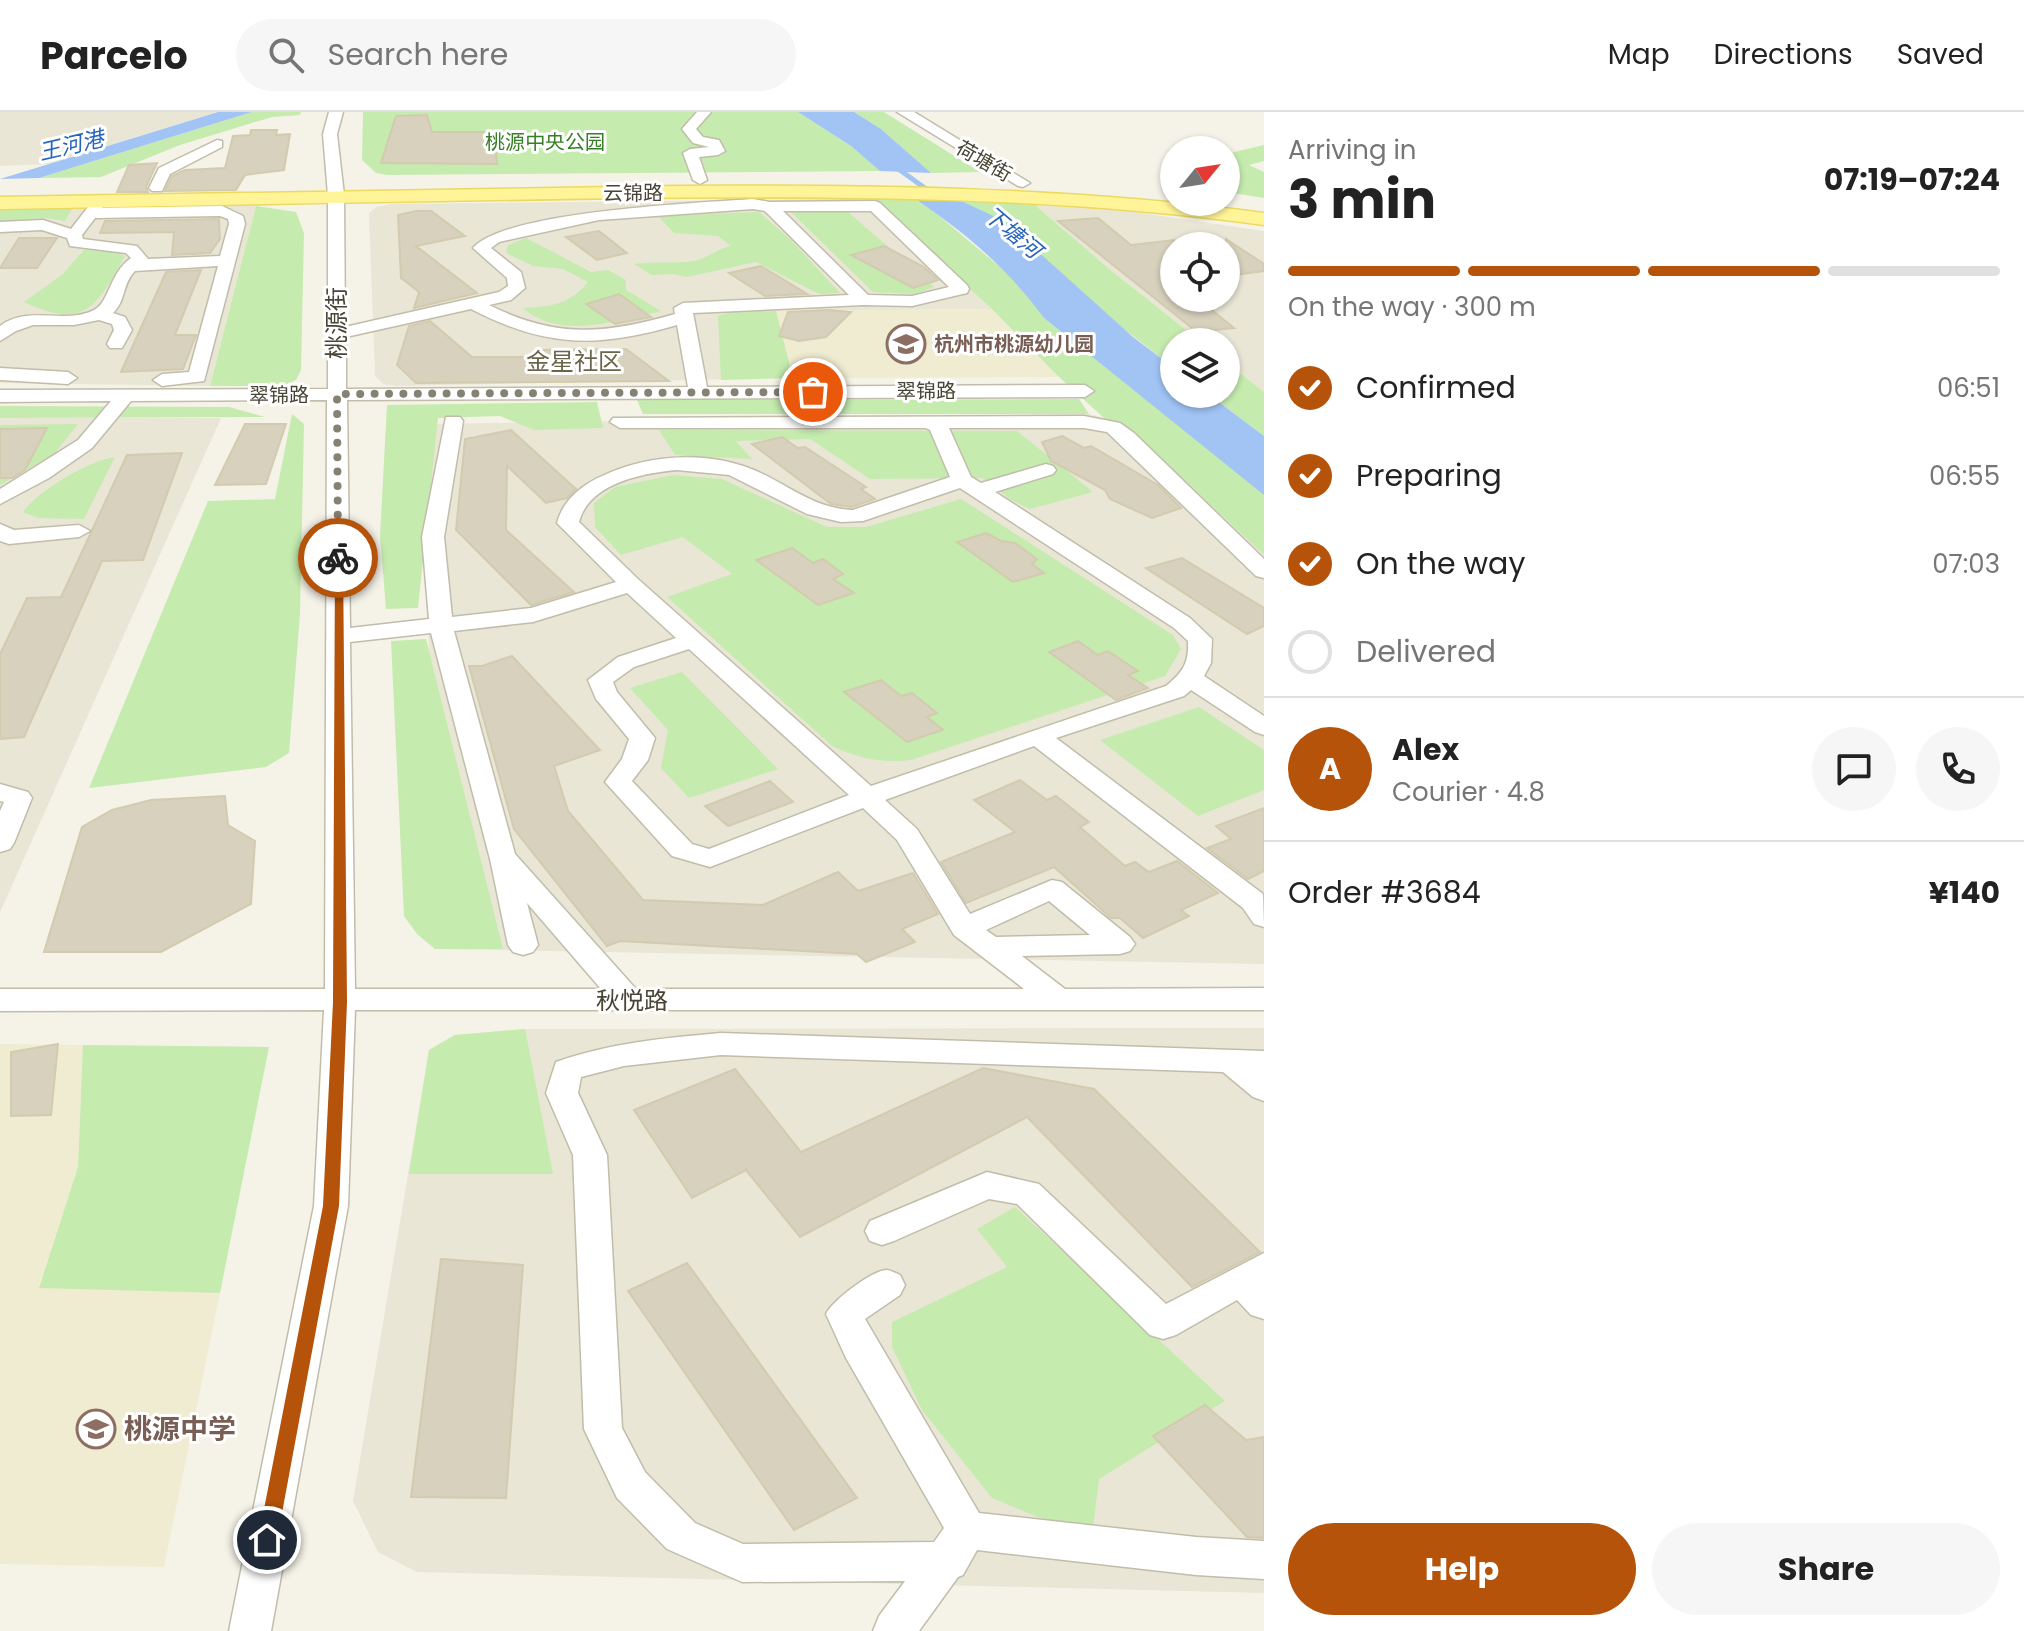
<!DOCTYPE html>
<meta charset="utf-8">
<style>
:root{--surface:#fff;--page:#f6f6f6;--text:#222;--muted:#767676;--line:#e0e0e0;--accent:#b45309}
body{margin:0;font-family:Poppins,"Noto Sans SC",sans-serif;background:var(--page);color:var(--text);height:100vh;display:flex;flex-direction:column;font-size:30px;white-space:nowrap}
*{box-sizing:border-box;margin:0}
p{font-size:26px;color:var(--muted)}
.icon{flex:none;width:44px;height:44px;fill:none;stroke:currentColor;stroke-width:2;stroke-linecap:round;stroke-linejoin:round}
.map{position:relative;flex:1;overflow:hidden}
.sheet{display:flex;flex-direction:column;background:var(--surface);width:760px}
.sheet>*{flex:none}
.needle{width:52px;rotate:60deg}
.fabs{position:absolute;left:1160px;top:24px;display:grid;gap:16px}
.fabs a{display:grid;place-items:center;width:80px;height:80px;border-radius:50%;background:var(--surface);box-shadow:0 2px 6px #0004;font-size:40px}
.pin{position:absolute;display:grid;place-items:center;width:68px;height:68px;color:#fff;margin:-34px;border:4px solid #fff;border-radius:50%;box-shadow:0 2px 8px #0007}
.courier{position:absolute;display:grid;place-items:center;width:80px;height:80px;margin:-40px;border:6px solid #b45309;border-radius:50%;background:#fff;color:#222;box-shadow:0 2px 10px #0007}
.headline em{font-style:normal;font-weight:700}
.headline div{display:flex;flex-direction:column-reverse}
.headline{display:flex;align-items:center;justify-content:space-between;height:136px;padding:0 24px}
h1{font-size:52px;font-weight:700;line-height:60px}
.bar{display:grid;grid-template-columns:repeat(4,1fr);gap:12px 8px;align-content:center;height:96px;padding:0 24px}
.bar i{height:10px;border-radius:6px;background:var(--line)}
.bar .selected{background:var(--accent)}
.bar p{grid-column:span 4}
.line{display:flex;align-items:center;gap:20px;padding:0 24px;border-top:2px solid var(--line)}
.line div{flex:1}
.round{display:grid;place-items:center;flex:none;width:84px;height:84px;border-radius:42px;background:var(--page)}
ol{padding:0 24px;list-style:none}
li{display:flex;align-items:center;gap:24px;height:88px}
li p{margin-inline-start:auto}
li .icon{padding:8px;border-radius:50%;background:var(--accent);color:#fff;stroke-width:4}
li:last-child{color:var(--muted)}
li i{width:44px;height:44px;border:4px solid var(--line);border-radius:50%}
.button{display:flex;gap:16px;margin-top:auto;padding:16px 24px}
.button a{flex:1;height:92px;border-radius:48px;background:var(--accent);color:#fff;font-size:32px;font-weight:700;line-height:92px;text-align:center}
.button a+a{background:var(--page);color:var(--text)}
header{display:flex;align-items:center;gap:48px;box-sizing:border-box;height:112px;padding:0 40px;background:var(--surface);border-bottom:2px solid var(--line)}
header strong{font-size:38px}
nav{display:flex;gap:44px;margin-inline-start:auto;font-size:28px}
.search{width:560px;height:72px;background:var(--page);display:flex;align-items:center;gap:20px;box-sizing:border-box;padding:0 28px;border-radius:44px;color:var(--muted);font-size:30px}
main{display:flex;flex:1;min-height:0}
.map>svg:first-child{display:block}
.residential{fill:#e9e6d6;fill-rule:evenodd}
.education{fill:#efecd1}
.green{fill:#c5ebaf}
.water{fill:#a1c4f5}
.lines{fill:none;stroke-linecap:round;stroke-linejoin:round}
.stream{stroke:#a1c4f5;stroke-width:5}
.building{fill:#d7d1bd;stroke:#d3cbaf;stroke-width:2}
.minor-casing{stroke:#c1bdaa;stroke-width:3}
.major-casing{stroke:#ebd960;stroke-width:3}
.minor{fill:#fff;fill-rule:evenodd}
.major{fill:#fff497;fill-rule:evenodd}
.route{fill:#b45309}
.done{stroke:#858274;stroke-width:8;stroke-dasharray:0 14.4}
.labels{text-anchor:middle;stroke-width:6;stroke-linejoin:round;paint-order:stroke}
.far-park-label{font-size:20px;fill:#377f25;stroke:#fff}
.far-street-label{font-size:20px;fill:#494536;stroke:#fff}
.far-education-label{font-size:20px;font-weight:bold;fill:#785e54;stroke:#fff;text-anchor:start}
.far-water-label{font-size:22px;font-style:italic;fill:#2864bc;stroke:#fff}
.street-label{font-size:24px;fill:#494536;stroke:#fff}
.far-quarter-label{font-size:24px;fill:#6c654d;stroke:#fff}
.near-education-label{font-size:28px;font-weight:bold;fill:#785e54;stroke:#fff;text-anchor:start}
</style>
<header>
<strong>Parcelo</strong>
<div class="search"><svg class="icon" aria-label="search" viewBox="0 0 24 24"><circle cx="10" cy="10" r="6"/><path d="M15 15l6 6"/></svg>Search here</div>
<nav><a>Map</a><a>Directions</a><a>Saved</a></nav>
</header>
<main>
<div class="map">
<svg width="1264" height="1519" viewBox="0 0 1264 1519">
<rect width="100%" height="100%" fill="#f5f3e8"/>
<g class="residential">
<path d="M0 0H217L47 52 0 54Z"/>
<path d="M870 87 992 197 776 199 793 266 396 274 383 272 375 264 369 101 377 95 392 92Z"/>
<path d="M1035 93 1134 100 1264 119V280L1226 250V230H1201L1108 156ZM1174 134H1226V186H1174Z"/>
<path d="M256 94 210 274 0 271V97Z"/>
<path d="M1089 302 1104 306 1192 374 1264 443V852L435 837 424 312Z"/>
<path d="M0 306H221L0 800Z"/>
<path d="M1264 916V1481L417 1460 378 1440 353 1389 429 938 455 923 525 917Z"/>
</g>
<g class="education">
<path d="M992 197 1059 265 793 266 776 199Z"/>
<path d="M0 932 83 933 78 1055 39 1175 220 1181 164 1455 0 1452Z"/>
</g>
<g class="green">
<path d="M252 0H301L300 3 272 5 180 33 101 65 39 66Z"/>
<path d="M363 0H798L851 34 880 59 387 63 376 61 362 48Z"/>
<path d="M854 0H884L980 60 931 61 881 17Z"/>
<path d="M1264 33V49L1249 53 1264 60V86L1226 80V42Z"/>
<path d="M870 87H914L932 98 1019 171 1044 206 1258 377 1264 383V443L1192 375 1104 306 1059 265 992 197Z"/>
<path d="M959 88 1035 93 1108 156 1201 230H1174V256Z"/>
<path d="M256 94 296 100 304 121 301 258 296 268 282 274H210Z"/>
<path d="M0 97H72L65 109 47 106 0 109Z"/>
<path d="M847 99 934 175 915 182 873 180 791 100Z"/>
<path d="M759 100 791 128 840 181 819 182 756 150 687 165 673 162 652 163 634 152C654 149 674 152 694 149 708 146 717 137 731 134L718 124 674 121 658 104Z"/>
<path d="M526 126 591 160 608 158 626 168V178L661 199C619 208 560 229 523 196 550 195 571 192 588 170L563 157 533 154 506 141 508 133Z"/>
<path d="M84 138 111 139 125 144C97 194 85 219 24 190L62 163Z"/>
<path d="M776 199 793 266 721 268 718 204 730 200Z"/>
<path d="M1226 250 1264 280V324L1208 282H1226Z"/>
<path d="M1079 287 1089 302H643L637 288Z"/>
<path d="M597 290 603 316 534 318 500 304 438 306 418 496 386 497 380 424 387 293Z"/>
<path d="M0 294 229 295 265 305 0 306Z"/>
<path d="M292 302 304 312 300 502 289 641 266 655 89 676 208 389 275 387Z"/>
<path d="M78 312 54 342 0 373V313Z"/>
<path d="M659 318 1017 319 1093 380 1030 397 1013 389 982 366 870 367 810 327 736 329 752 347 675 343Z"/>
<path d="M115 345 84 407 38 406 23 400C39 378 88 349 115 345Z"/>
<path d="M673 363 722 367 827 415H866L961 387 1173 523 1181 537 1165 564 911 648C880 651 860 647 832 634L667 485 732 462 683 425 621 443 595 415 594 391 615 375Z"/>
<path d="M426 527 503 837H435L417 822 404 804 391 529Z"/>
<path d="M682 560 778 657 689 686 661 656 668 618 630 576Z"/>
<path d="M1199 595 1264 638V678L1198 704 1100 628Z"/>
<path d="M525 917 553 1062H409L429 938 455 923Z"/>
<path d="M83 933 269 935 220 1181 39 1176 78 1055Z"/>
<path d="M1015 1095 1225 1289 1099 1367 1093 1416 1040 1406 992 1386 922 1298 892 1235V1210L1007 1155 977 1117Z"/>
</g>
<g class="water">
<path d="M218 0H252L39 66 0 67Z"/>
<path d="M798 0H854L881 17 931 61 880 59 851 34Z"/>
<path d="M915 87 959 88 1004 109 1133 225 1174 256V282H1208L1264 324V383L1044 206C1009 158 965 120 915 87Z"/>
</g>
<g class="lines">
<path class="stream" d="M893 53 933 82"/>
</g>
<g class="building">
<path d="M427 3 432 20H494L497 52 381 51 396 4Z"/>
<path d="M251 18H277L276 23 290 22 284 58 245 63 236 78 165 79 172 64 185 58 225 56 233 24 250 23Z"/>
<path d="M157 51 146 75 148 80H117L129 53Z"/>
<path d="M416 99H431L465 124 416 134 477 181 414 196 419 180 401 166 398 103Z"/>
<path d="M1098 106 1131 133 1174 128V186H1197L1234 216 1197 220 1058 109Z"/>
<path d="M219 107 220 127 210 141 172 143 174 120 100 121 105 109Z"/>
<path d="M599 119 627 141 597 148 566 125Z"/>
<path d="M19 126H57L37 156H0Z"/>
<path d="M1226 127 1264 152V159L1226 164Z"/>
<path d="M884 134 924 155 938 168 913 176 851 143Z"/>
<path d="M761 154 807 182 765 184 729 161Z"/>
<path d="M201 158 175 223H196L183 257 121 260 166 160Z"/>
<path d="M619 182 651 205 615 212 586 192Z"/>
<path d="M829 198 851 200 826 225 799 229 779 224 788 200Z"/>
<path d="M430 209 472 245H539V238L626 237 669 269 416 271 397 253 409 214Z"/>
<path d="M245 312H286L266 372 215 373Z"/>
<path d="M47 316 25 358 12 366H0V317Z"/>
<path d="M511 318 576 377 567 386 546 391 507 354 506 418 574 480 531 493 456 418 465 327Z"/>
<path d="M1062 324 1084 336 1091 334 1158 373 1181 396 1152 406 1110 387 1105 378 1051 349 1042 330Z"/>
<path d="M782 325 798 336 805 335 866 375 861 377 875 387 852 395 831 392 752 332Z"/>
<path d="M182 341 143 448 102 449 24 625 0 627V542L27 486 61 485 127 343Z"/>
<path d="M986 421 1001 429 1015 431 1037 447 1032 452 1044 461 1013 470 957 430Z"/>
<path d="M792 436 813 451 823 447 843 462 833 467 854 481 818 493 756 448Z"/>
<path d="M1182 446 1264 496V514L1247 522 1146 456Z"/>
<path d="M1078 529 1098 543 1108 539 1138 559 1128 563 1148 576 1116 588 1049 540Z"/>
<path d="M512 544 600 638 554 654 568 699 643 788 763 793 838 760 858 779 913 761 938 802 902 817 915 830 866 850 857 842 620 829 607 834 514 717 469 554H482Z"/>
<path d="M881 568 901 584 912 581 937 601 927 605 943 618 907 630 844 580Z"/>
<path d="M1020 668 1047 688 1056 684 1089 710 1080 715 1125 754 1135 750 1149 760 1177 749 1218 781 1181 798 1189 804 1143 826 1120 806H1111L1054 755 966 791 941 750 1015 720 974 688Z"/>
<path d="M770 669 793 690 728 714 705 694Z"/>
<path d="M225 684 228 713 255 729 251 792 161 840H44L82 715 112 698 151 688Z"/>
<path d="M1264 696V759L1248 767 1207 736 1231 727 1216 714Z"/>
<path d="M58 932 51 1003 11 1004V940Z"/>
<path d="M983 956 1094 977 1260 1140 1192 1175 1027 1005 800 1125 746 1058 692 1086 634 998 735 957 801 1040Z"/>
<path d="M441 1147 523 1153 506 1386 411 1385Z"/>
<path d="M687 1151 857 1386 794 1418 628 1179Z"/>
<path d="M1205 1293 1246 1328 1264 1325V1426L1247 1425 1153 1324Z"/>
</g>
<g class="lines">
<g class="minor-casing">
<g id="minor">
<path d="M329 0H343L337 22 344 83 345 215 499 180 508 174 507 166 473 136C505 99 699 91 753 87L770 90 875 89 880 91 967 173 969 177 967 181 912 194 863 193 693 201 707 275 1085 273 1094 279 1085 285 347 288 350 516 429 507 422 425 446 305H460L463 309 444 425 452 505 531 496 616 470 557 411C563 388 582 373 602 364 651 341 713 338 763 362 793 377 818 397 853 398L950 365 930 318 926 316H620L610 310 613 306 1084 304 1120 311 1134 321 1264 447V466L1256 464 1107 320 1084 316H949L971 365 981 371 1046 352 1053 354 1056 358 1053 362 995 380 1190 506 1212 527 1211 551 1204 564 1264 604V623L1255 620 1191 578 1184 584 1056 626 1263 782 1264 815 1254 812 1243 796 1034 634 885 688 917 717 970 802 1052 768 1062 770 1130 825 1135 832 1130 839 1120 842 1022 844 1065 877 1264 876V898H355L348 1094 271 1519H229L314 1094 324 898 0 899V877H325L327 288 131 289 92 336 49 366 0 392V377L78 328 111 289 0 290V278L328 277V83L323 22ZM753 97 765 99 849 183 683 191 674 196 675 202C605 222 557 227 489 193L511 188 525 176 521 160 491 136 499 130 599 108ZM783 99H871L949 175 912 184 868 183ZM471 197C546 236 598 236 677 213L688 275 346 277V225ZM677 358 729 363 807 402 841 410 863 409 960 376 1174 516 1188 529C1189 551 1183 560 1166 574L871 674 639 468 579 410C589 371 643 361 677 358ZM627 481 676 526 618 545 588 568 596 587 629 627 622 647 605 670 672 744 710 755 863 696 897 728 954 823 1024 877H636L515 742 454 519 533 510ZM431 521 490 747 508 833 513 840 523 843 533 840 538 833 527 791 601 877H355L350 530ZM689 537 849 683 709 737 692 732 632 669 648 648 655 626 617 580 613 570 634 555ZM1049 789 1090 823 996 825 986 818Z"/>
<path d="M697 0H711L696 17 703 25 719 28 725 39 718 43 699 45 707 68 700 72 693 68 683 41 690 37 709 35 693 31 682 17Z"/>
<path d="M897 0H914L1030 71 1023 75 1018 74Z"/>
<path d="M217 28 222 29V35L170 62 162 79H152L149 76 159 56Z"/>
<path d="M100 84 108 89 102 96 222 94 243 104 245 112 204 269 162 274 153 268 162 262 189 260 218 154 135 159C122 172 126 189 113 201L125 205 132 218 122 236H110L107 232 114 218 112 212 99 208 74 213H33L16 219 0 229V214C28 193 62 212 92 199 110 192 108 162 131 146L126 141 70 134 67 126 42 118 0 120V110L43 108 71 117 95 86ZM220 104 228 107 229 112 220 144 148 147 137 134 83 127 82 123 95 106Z"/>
<path d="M0 256 68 260 77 266 68 272 0 268Z"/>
<path d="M0 412 14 418 79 413 90 419 79 425 9 432 0 429Z"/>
<path d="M0 672 28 680 32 686 14 731 10 737 0 740V699L4 690 0 689Z"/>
<path d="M721 921 1264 939V989L1253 985 1223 960 721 943 624 954 581 965 578 981 607 1043 622 1316 645 1360 695 1411 743 1432 934 1430 944 1416 846 1246 826 1202C832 1189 872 1158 887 1158 892 1159 896 1161 900 1163L905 1173 900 1183 865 1207 979 1401 1196 1425 1264 1429V1467L1196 1463 977 1438 963 1463 958 1465 919 1519H873L879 1504 905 1469 742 1470 667 1437 617 1386 584 1317 573 1043 546 981 556 950C610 931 664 926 721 921Z"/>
<path d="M987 1060 1039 1072 1166 1192 1264 1141V1207L1251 1203 1237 1188 1176 1223 1163 1227 1150 1223 1017 1092 989 1087 894 1129 882 1133 870 1129 865 1119 870 1109Z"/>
</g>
</g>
<g class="major-casing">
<path id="major" d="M680 74C876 73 1070 75 1264 101V113C1051 84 838 84 623 86 415 89 208 93 0 97V85Z"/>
</g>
<use href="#minor" class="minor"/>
<use href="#major" class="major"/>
</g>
<path class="route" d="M335 443 343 446 347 890 339 1094 277 1428 274 1434 267 1437 261 1434 258 1428 323 1094 333 890Z"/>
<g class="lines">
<path class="done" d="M338 446 337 282 813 280"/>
</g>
<defs>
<g id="school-ring" transform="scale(2)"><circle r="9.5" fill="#fff" stroke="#8d6e63" stroke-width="1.5"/><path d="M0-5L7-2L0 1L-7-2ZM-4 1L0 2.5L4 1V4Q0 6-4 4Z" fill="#8d6e63"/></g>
</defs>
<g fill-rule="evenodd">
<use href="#school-ring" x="906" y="232"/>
<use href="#school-ring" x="96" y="1317"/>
</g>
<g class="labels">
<g class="far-park-label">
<text x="545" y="37">桃源中央公园</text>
</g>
<g class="far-street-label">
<text transform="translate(984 49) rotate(30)" y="7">荷塘街</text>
<text x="633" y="88">云锦路</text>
<text x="926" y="286">翠锦路</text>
<text x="279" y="290">翠锦路</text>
</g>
<g class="far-education-label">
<text x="934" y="239">杭州市桃源幼儿园</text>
</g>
<g class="far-water-label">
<text transform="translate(71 33) rotate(-13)" y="8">王河港</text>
<text transform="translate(1013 120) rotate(40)" y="8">下塘河</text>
</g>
<g class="street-label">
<text transform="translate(337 211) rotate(-90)" y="8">桃源街</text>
<text x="632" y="897">秋悦路</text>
</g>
<g class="far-quarter-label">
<text x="574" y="258">金星社区</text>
</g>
<g class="near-education-label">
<text x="124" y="1327">桃源中学</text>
</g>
</g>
</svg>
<div class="fabs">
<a><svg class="needle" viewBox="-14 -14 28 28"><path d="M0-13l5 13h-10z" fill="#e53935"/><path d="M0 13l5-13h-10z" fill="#767676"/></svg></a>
<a><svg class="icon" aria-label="locate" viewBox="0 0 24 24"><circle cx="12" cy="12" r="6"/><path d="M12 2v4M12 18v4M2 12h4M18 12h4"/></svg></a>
<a><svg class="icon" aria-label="layers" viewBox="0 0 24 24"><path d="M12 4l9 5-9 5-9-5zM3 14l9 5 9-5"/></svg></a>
</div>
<div class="pin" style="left:813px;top:280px;background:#ea580c"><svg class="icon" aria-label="bag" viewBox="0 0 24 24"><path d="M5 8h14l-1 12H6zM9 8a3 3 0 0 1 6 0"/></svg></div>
<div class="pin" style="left:267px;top:1428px;background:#1f2937"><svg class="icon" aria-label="home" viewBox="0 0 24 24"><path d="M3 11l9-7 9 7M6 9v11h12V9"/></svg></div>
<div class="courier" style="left:338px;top:446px"><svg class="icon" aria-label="bike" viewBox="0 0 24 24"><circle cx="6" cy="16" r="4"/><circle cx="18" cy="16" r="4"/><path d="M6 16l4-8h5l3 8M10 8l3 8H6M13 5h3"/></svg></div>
</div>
<section class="sheet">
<div class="headline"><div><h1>3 min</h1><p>Arriving in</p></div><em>07:19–07:24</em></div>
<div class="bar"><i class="selected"></i><i class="selected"></i><i class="selected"></i><i></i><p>On the way · 300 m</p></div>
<ol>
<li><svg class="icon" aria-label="check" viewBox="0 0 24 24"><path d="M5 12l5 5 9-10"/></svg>Confirmed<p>06:51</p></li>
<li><svg class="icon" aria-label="check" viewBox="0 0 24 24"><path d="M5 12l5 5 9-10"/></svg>Preparing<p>06:55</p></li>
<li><svg class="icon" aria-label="check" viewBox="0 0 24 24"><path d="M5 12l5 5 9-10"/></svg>On the way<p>07:03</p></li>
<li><i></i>Delivered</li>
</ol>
<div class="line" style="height:144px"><b class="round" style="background:var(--accent);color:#fff">A</b><div><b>Alex</b><p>Courier · 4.8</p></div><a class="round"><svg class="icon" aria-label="chat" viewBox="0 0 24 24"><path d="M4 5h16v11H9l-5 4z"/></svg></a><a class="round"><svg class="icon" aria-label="phone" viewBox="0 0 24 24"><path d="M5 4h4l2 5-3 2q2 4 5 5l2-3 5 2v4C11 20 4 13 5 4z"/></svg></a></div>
<div class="line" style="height:104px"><div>Order #3684</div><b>¥140</b></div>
<div class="button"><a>Help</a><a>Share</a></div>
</section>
</main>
